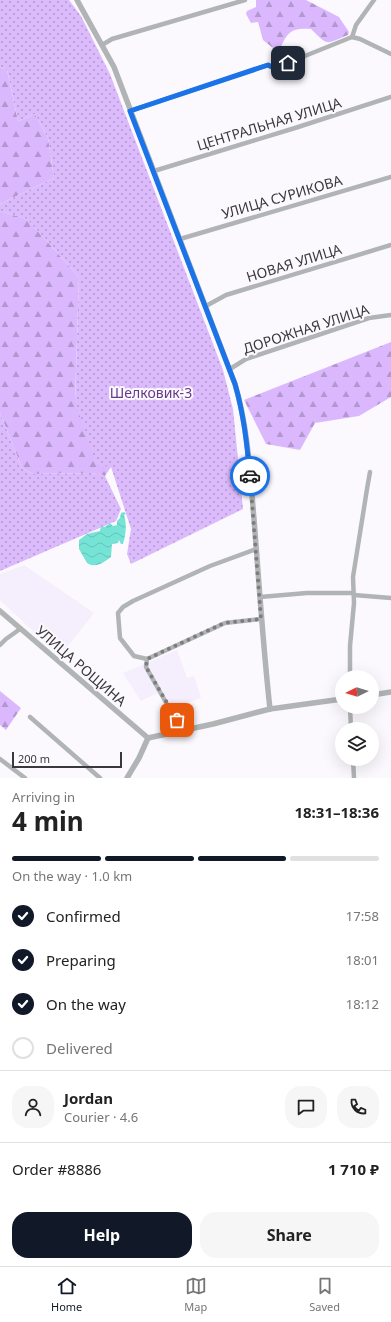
<!DOCTYPE html>
<meta charset="utf-8">
<style>
:root{--surface:#fff;--page:#f6f6f6;--text:#222;--muted:#767676;--line:#e0e0e0;--accent:#111827}
body{margin:0;font-family:"Noto Sans",sans-serif;background:var(--page);color:var(--text);height:100vh;display:flex;flex-direction:column;font-size:15px;white-space:nowrap}
*{box-sizing:border-box;margin:0}
p{font-size:13px;color:var(--muted)}
.icon{flex:none;width:22px;height:22px;fill:none;stroke:currentColor;stroke-width:2;stroke-linecap:round;stroke-linejoin:round}
.map{position:relative;height:778px;overflow:hidden}
.details{display:flex;flex-direction:column;background:var(--surface);flex:1}
.details>*{flex:none}
.needle{width:26px;rotate:265deg}
.buttons{position:absolute;left:335px;top:670px;display:grid;gap:8px}
.buttons a{display:grid;place-items:center;width:44px;height:44px;border-radius:50%;background:var(--surface);box-shadow:0 4px 16px #0002;font-size:20px}
.scale{position:absolute;left:12px;bottom:10px;width:110px;box-sizing:border-box;padding-left:4px;border:2px solid #39383a;border-top:0;font-size:11px;line-height:14px;white-space:nowrap;color:#39383a;-webkit-text-stroke:3px #fcf9fe;paint-order:stroke}
.pin{position:absolute;display:grid;place-items:center;width:34px;height:34px;color:#fff;margin:-17px;border-radius:8px;box-shadow:0 2px 6px #0006}
.courier{position:absolute;display:grid;place-items:center;width:40px;height:40px;margin:-20px;border:3px solid #1a73e8;border-radius:50%;background:#fff;color:#222;box-shadow:0 1px 5px #0007}
.summary em{font-style:normal;font-weight:700}
.summary div{display:flex;flex-direction:column-reverse}
.summary{display:flex;align-items:center;justify-content:space-between;height:68px;padding:0 12px}
h1{font-size:26px;font-weight:700;line-height:30px}
.bar{display:grid;grid-template-columns:repeat(4,1fr);gap:6px 4px;align-content:center;height:48px;padding:0 12px}
.bar i{height:5px;border-radius:3px;background:var(--line)}
.bar .active{background:var(--accent)}
.bar p{grid-column:span 4}
.line{display:flex;align-items:center;gap:10px;padding:0 12px;border-top:1px solid var(--line)}
.line div{flex:1}
.round{display:grid;place-items:center;flex:none;width:42px;height:42px;border-radius:16px;background:var(--page)}
ol{padding:0 12px;list-style:none}
li{display:flex;align-items:center;gap:12px;height:44px}
li p{margin-inline-start:auto}
li .icon{padding:4px;border-radius:50%;background:var(--accent);color:#fff;stroke-width:4}
li:last-child{color:var(--muted)}
li i{width:22px;height:22px;border:2px solid var(--line);border-radius:50%}
.action{display:flex;gap:8px;margin-top:auto;padding:8px 12px}
.action a{flex:1;height:46px;border-radius:16px;background:var(--accent);color:#fff;font-size:16px;font-weight:700;line-height:46px;text-align:center}
.action a+a{background:var(--page);color:var(--text)}
.tab-bar{display:flex;justify-content:space-around;align-items:center;height:56px;border-top:1px solid var(--line);background:var(--surface);font-size:11px;color:var(--muted)}
.tab-bar a{display:grid;justify-items:center;gap:2px}
.tab-bar .active{color:var(--accent)}
.map>svg:first-child{display:block}
.built{fill:#f5eefc}
.forest{fill:url(#forest-firs)}
.garden{fill:url(#garden-dots)}
.water{fill:url(#water-waves)}
.lines{fill:none;stroke-linecap:round;stroke-linejoin:round}
.minor{stroke:#b1b4b4;stroke-width:4.5}
.tertiary{stroke:#b1b4b4;stroke-width:5.5}
.done{stroke:#7d7c7f;stroke-width:4;stroke-dasharray:0 7.2}
.route{stroke:#1a73e8;stroke-width:5}
.labels{text-anchor:middle;stroke-width:4;stroke-linejoin:round;paint-order:stroke}
.street-label{font-size:14px;fill:#39383a;stroke:#fcf9fe}
.park-label{font-size:14px;fill:#653888;stroke:#fcf9fe}
</style>
<div class="map">
<svg width="391" height="778" viewBox="0 0 391 778">
<defs>
<pattern id="forest-firs" width="22" height="20" patternUnits="userSpaceOnUse"><rect width="22" height="20" fill="#dbb8fe"/><path d="M5 1l3.5 6h-7zM16 11l3.5 6h-7z" fill="#b397cf"/></pattern>
<pattern id="garden-dots" width="8" height="8" patternUnits="userSpaceOnUse"><rect width="8" height="8" fill="#dcbbfc"/><path d="M2 2h.1M6 6h.1" fill="none" stroke="#b399cd" stroke-width="1.8" stroke-linecap="round"/></pattern>
<pattern id="water-waves" width="16" height="10" patternUnits="userSpaceOnUse"><rect width="16" height="10" fill="#75e3d6"/><path d="M0 5q4-4 8 0t8 0" fill="none" stroke="#66c4b8"/></pattern>
</defs>
<rect width="100%" height="100%" fill="#fcf9fe"/>
<g class="built">
<path d="M24 565 94 613 60 656 0 600V574Z"/>
<path d="M177 650 187 678 194 676 201 698 169 709 160 692 141 701 123 673Z"/>
</g>
<g class="forest">
<path d="M256 0H306L339 17 349 32 348 35C325 44 329 47 311 29 294 28 288 30 281 47L273 48 263 40 258 22 251 23 246 14 247 11 256 7Z"/>
<path d="M0 67 7 70 18 121 35 114 48 138 54 178 0 204Z"/>
<path d="M0 211 27 219 79 277 75 401 111 467 105 476 92 473 33 474 22 468 0 413Z"/>
<path d="M391 342V397L359 416 315 423 300 450 266 444 244 400Z"/>
<path d="M0 691 21 708 6 730 0 725Z"/>
</g>
<g class="garden">
<path d="M0 0H69L81 16 110 74 223 370 233 409 243 509 131 564 127 554 131 529 111 467 96 465 75 401 79 277 27 219 0 211V204L54 178 48 138 35 114 18 121 7 70 0 67Z"/>
<path d="M0 413 22 468 33 474 92 473 105 476 121 509 116 521 0 571Z"/>
</g>
<path class="water" d="M124 512 126 514 124 515C127 524 126 534 123 544H121L119 540 118 543 112 544 111 557C104 562 96 569 87 563L79 549V540L87 534 100 531 101 526 105 527 110 523 113 526 117 525V521L120 518 121 513Z"/>
<g class="lines">
<g class="minor">
<path d="M352 37 356 25 374 0"/>
<path d="M102 45 112 39 245 0"/>
<path d="M130 111 268 65 275 68 352 37 360 39 391 54"/>
<path d="M154 171 295 128 391 97"/>
<path d="M180 239 391 177"/>
<path d="M206 306 226 295 391 245"/>
<path d="M230 369 246 359 369 318 391 315"/>
<path d="M354 595 391 598"/>
<path d="M260 597 307 593H353"/>
<path d="M0 645 6 639 20 629"/>
<path d="M147 659 134 656 120 638 118 613 123 607 133 601 210 566 256 549"/>
<path d="M350 677V646L354 603 353 577 367 489 370 472"/>
<path d="M350 707 351 729"/>
<path d="M30 717 100 778"/>
<path d="M182 731 146 667 147 659 225 623 261 619"/>
<path d="M0 759 25 778"/>
<path d="M353 759 354 778"/>
</g>
<g class="tertiary">
<path d="M77 0 114 67 235 384C248 428 250 473 254 519 259 582 263 646 270 709"/>
<path d="M0 611 148 738"/>
<path d="M372 695 391 692"/>
<path d="M148 738 213 724 270 709 342 699"/>
<path d="M127 778 139 758 148 738"/>
</g>
</g>
<g class="lines">
<path class="done" d="M177 720 146 667 147 659 224 623 261 619 250 476"/>
<path class="route" d="M250 476C247 445 244 415 235 384L130 111 268 65 274 68 288 63"/>
</g>
<g class="labels">
<g class="street-label">
<text transform="translate(269 124) rotate(-17)" y="5">ЦЕНТРАЛЬНАЯ УЛИЦА</text>
<text transform="translate(282 197) rotate(-16)" y="5">УЛИЦА СУРИКОВА</text>
<text transform="translate(294 263) rotate(-17)" y="5">НОВАЯ УЛИЦА</text>
<text transform="translate(306 329) rotate(-18)" y="5">ДОРОЖНАЯ УЛИЦА</text>
<text transform="translate(81 666) rotate(41)" y="5">УЛИЦА РОЩИНА</text>
</g>
<g class="park-label">
<text x="151" y="398">Шелковик-3</text>
</g>
</g>
</svg>
<div class="buttons">
<a><svg class="needle" viewBox="-14 -14 28 28"><path d="M0-13l5 13h-10z" fill="#e53935"/><path d="M0 13l5-13h-10z" fill="#767676"/></svg></a>
<a><svg class="icon" aria-label="layers" viewBox="0 0 24 24"><path d="M12 4l9 5-9 5-9-5zM3 14l9 5 9-5"/></svg></a>
</div>
<div class="scale">200 m</div>
<div class="pin" style="left:177px;top:720px;background:#ea580c"><svg class="icon" aria-label="bag" viewBox="0 0 24 24"><path d="M5 8h14l-1 12H6zM9 8a3 3 0 0 1 6 0"/></svg></div>
<div class="pin" style="left:288px;top:63px;background:#1f2937"><svg class="icon" aria-label="home" viewBox="0 0 24 24"><path d="M3 11l9-7 9 7M6 9v11h12V9"/></svg></div>
<div class="courier" style="left:250px;top:476px"><svg class="icon" aria-label="car" viewBox="0 0 24 24"><path d="M5 17H2v-5l4-1 3-4h7l3 4 3 1v5h-3M9 17h6M6 11h13"/><circle cx="7" cy="17" r="2"/><circle cx="17" cy="17" r="2"/></svg></div>
</div>
<section class="details">
<div class="summary"><div><h1>4 min</h1><p>Arriving in</p></div><em>18:31–18:36</em></div>
<div class="bar"><i class="active"></i><i class="active"></i><i class="active"></i><i></i><p>On the way · 1.0 km</p></div>
<ol>
<li><svg class="icon" aria-label="check" viewBox="0 0 24 24"><path d="M5 12l5 5 9-10"/></svg>Confirmed<p>17:58</p></li>
<li><svg class="icon" aria-label="check" viewBox="0 0 24 24"><path d="M5 12l5 5 9-10"/></svg>Preparing<p>18:01</p></li>
<li><svg class="icon" aria-label="check" viewBox="0 0 24 24"><path d="M5 12l5 5 9-10"/></svg>On the way<p>18:12</p></li>
<li><i></i>Delivered</li>
</ol>
<div class="line" style="height:72px"><a class="round"><svg class="icon" aria-label="person" viewBox="0 0 24 24"><circle cx="12" cy="8" r="4"/><path d="M4 21q1-7 8-7t8 7"/></svg></a><div><b>Jordan</b><p>Courier · 4.6</p></div><a class="round"><svg class="icon" aria-label="chat" viewBox="0 0 24 24"><path d="M4 5h16v11H9l-5 4z"/></svg></a><a class="round"><svg class="icon" aria-label="phone" viewBox="0 0 24 24"><path d="M5 4h4l2 5-3 2q2 4 5 5l2-3 5 2v4C11 20 4 13 5 4z"/></svg></a></div>
<div class="line" style="height:52px"><div>Order #8886</div><b>1 710 ₽</b></div>
<div class="action"><a>Help</a><a>Share</a></div>
</section>
<nav class="tab-bar">
<a class="active"><svg class="icon" aria-label="home" viewBox="0 0 24 24"><path d="M3 11l9-7 9 7M6 9v11h12V9"/></svg>Home</a>
<a><svg class="icon" aria-label="map" viewBox="0 0 24 24"><path d="M3 6l6-2 6 2 6-2v14l-6 2-6-2-6 2zM9 4v14M15 6v14"/></svg>Map</a>
<a><svg class="icon" aria-label="saved" viewBox="0 0 24 24"><path d="M7 4h10v16l-5-4-5 4z"/></svg>Saved</a>
</nav>
